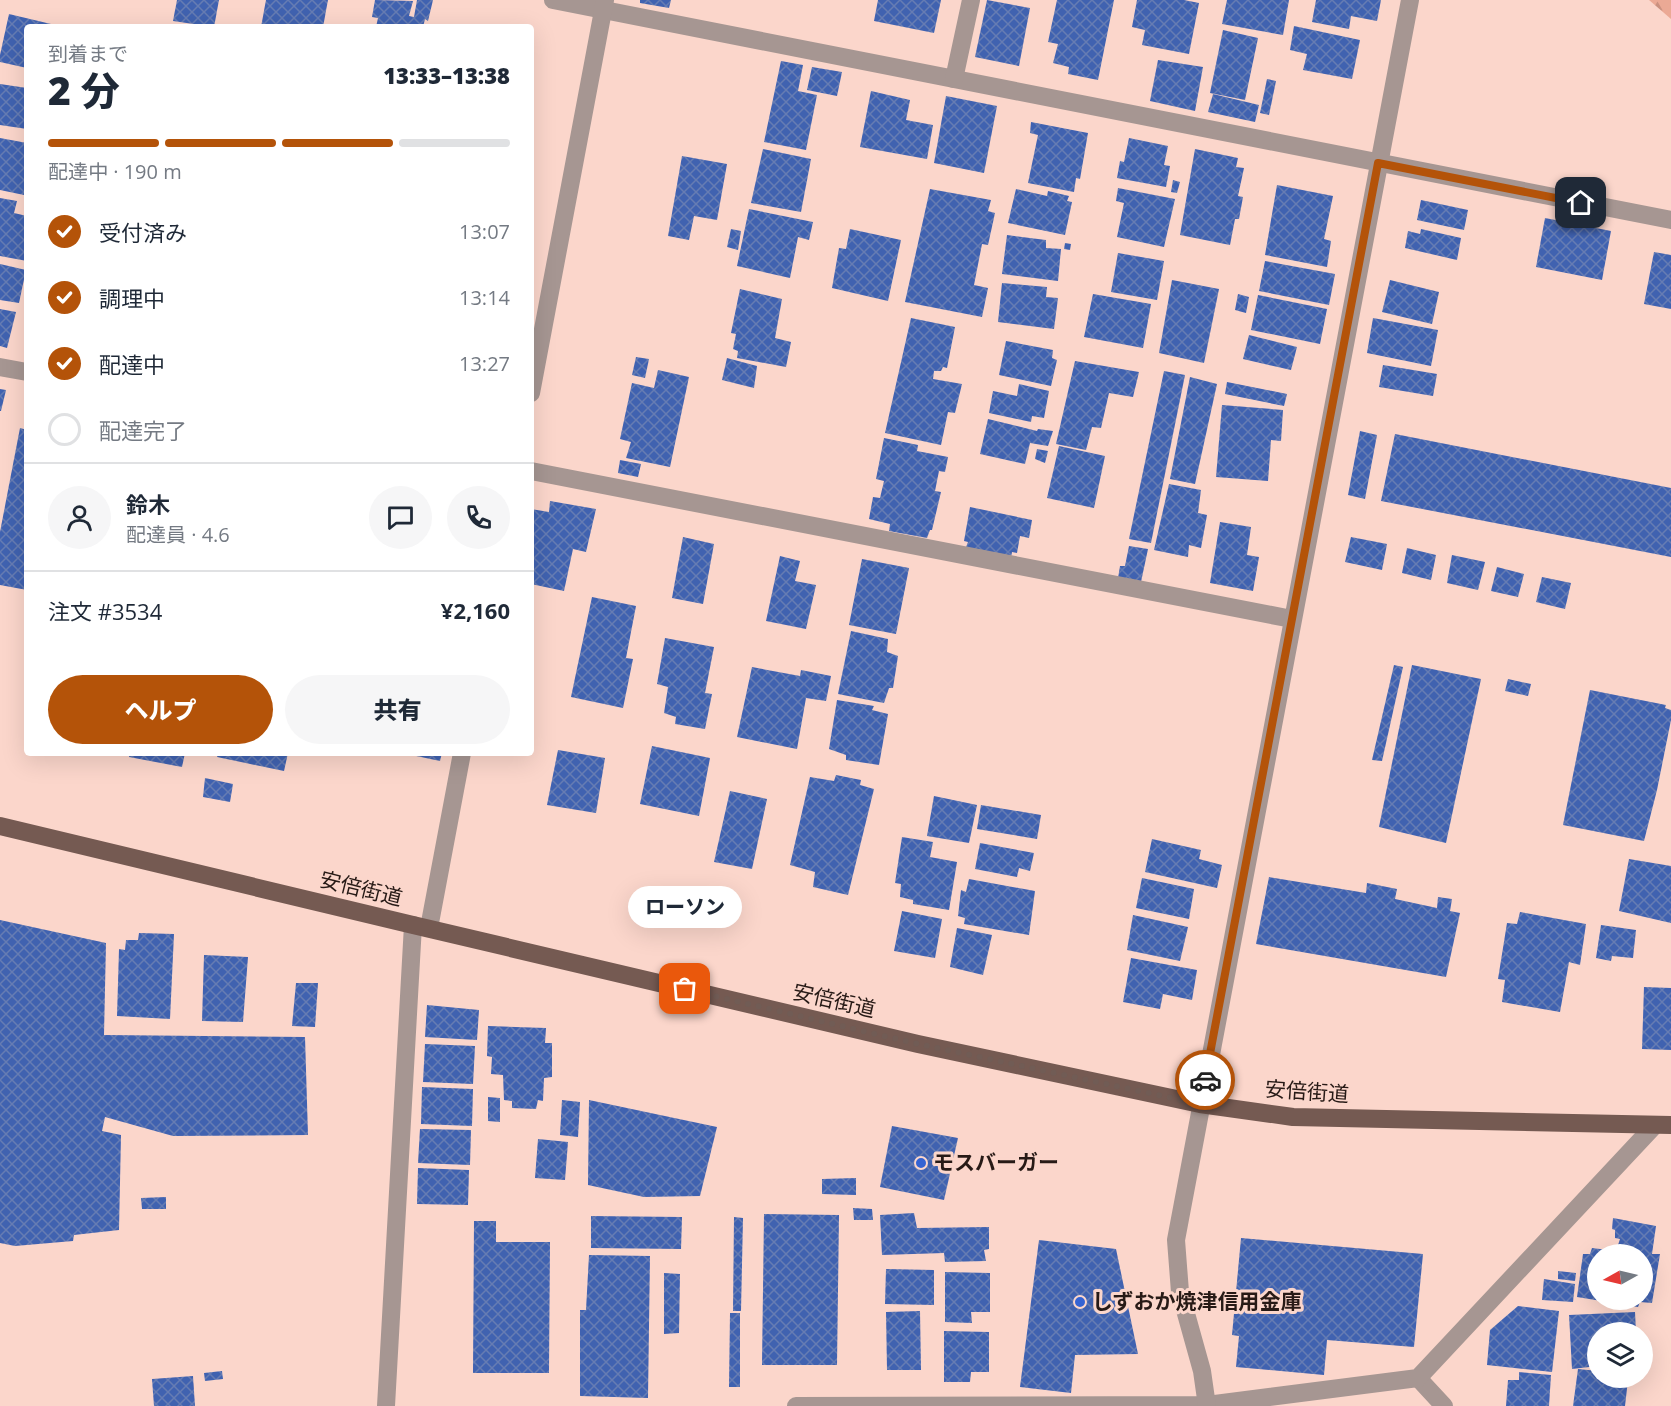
<!DOCTYPE html>
<html lang="ja">
<meta charset="utf-8">
<style>
:root{--surface:#fff;--page:#f6f6f7;--text:#1f2937;--muted:#747a83;--line:#e0e1e3;--accent:#b45309}
body{margin:0;font-family:"Open Sans","Noto Sans JP",sans-serif;background:var(--page);color:var(--text);height:100vh;display:flex;flex-direction:column;font-size:22px;white-space:nowrap}
*{box-sizing:border-box;margin:0}
p{font-size:20px;color:var(--muted)}
.icon{flex:none;width:33px;height:33px;fill:none;stroke:currentColor;stroke-width:2;stroke-linecap:round;stroke-linejoin:round}
.map{position:relative;flex:1;overflow:hidden}
.drawer{position:absolute;left:24px;top:24px;width:510px;height:732px;display:flex;flex-direction:column;background:var(--surface);border-radius:6px;box-shadow:0 6px 24px #0002}
.drawer>*{flex:none}
.needle{width:39px;rotate:262deg}
.tools{position:absolute;left:1587px;top:1244px;display:grid;gap:12px}
.tools a{display:grid;place-items:center;width:66px;height:66px;border-radius:50%;background:var(--surface);box-shadow:0 6px 24px #0002;font-size:30px}
.pin{position:absolute;display:grid;place-items:center;width:51px;height:51px;color:#fff;margin:-26px;border-radius:12px;box-shadow:0 3px 9px #0006}
.courier{position:absolute;display:grid;place-items:center;width:60px;height:60px;margin:-30px;border:4px solid #b45309;border-radius:50%;background:#fff;color:#222;box-shadow:0 2px 8px #0007}
.bubble{position:absolute;height:42px;border-radius:21px;background:var(--surface);box-shadow:0 6px 24px #0002;font-size:20px;font-weight:800;line-height:42px;text-align:center}
.overview em{font-style:normal;font-weight:800}
.overview div{display:flex;flex-direction:column-reverse}
.overview{display:flex;align-items:center;justify-content:space-between;height:102px;padding:0 24px}
h1{font-size:39px;font-weight:800;line-height:45px}
.bar{display:grid;grid-template-columns:repeat(4,1fr);gap:9px 6px;align-content:center;height:72px;padding:0 24px}
.bar i{height:8px;border-radius:4px;background:var(--line)}
.bar .on{background:var(--accent)}
.bar p{grid-column:span 4}
.line{display:flex;align-items:center;gap:15px;padding:0 24px;border-top:2px solid var(--line)}
.line div{flex:1}
.round{display:grid;place-items:center;flex:none;width:63px;height:63px;border-radius:32px;background:var(--page)}
ol{padding:0 24px;list-style:none}
li{display:flex;align-items:center;gap:18px;height:66px}
li p{margin-inline-start:auto}
li .icon{padding:6px;border-radius:50%;background:var(--accent);color:#fff;stroke-width:4}
li:last-child{color:var(--muted)}
li i{width:33px;height:33px;border:3px solid var(--line);border-radius:50%}
.primary-button{display:flex;gap:12px;margin-top:auto;padding:12px 24px}
.primary-button a{flex:1;height:69px;border-radius:36px;background:var(--accent);color:#fff;font-size:24px;font-weight:800;line-height:69px;text-align:center}
.primary-button a+a{background:var(--page);color:var(--text)}
.map>svg:first-child{display:block}
.forest{fill:url(#forest-firs)}
.building{fill:url(#building-cross-hatch);fill-rule:evenodd}
.lines{fill:none;stroke-linecap:round;stroke-linejoin:round}
.minor{stroke:#a69692;stroke-width:18}
.major{stroke:#755a52;stroke-width:18}
.done{stroke:#715c55;stroke-width:6;stroke-dasharray:0 10.8}
.route{stroke:#b45309;stroke-width:8}
.poi-dot{fill:#3563d3;stroke:#fbd6cb;stroke-width:2}
.labels{text-anchor:middle;stroke-width:6;stroke-linejoin:round;paint-order:stroke}
.street-label{font-size:21px;fill:#271a16;stroke:#fbd6cb}
.poi-label{font-size:21px;font-weight:bold;fill:#271a16;stroke:#fbd6cb;text-anchor:start}
</style>
<div class="map">
<svg width="1671" height="1406" viewBox="0 0 1671 1406">
<defs>
<pattern id="forest-firs" width="22" height="20" patternUnits="userSpaceOnUse" patternTransform="scale(1.5)"><rect width="22" height="20" fill="#eba995"/><path d="M5 1l3.5 6h-7zM16 11l3.5 6h-7z" fill="#ca9180"/></pattern>
<pattern id="building-cross-hatch" width="8" height="8" patternUnits="userSpaceOnUse" patternTransform="scale(1.5)"><rect width="8" height="8" fill="#4062b0"/><path d="M0 0l8 8M0 8l8-8" fill="none" stroke="#667cb3"/></pattern>
</defs>
<rect width="100%" height="100%" fill="#fbd6cb"/>
<path class="forest" d="M1649 0H1671V19Z"/>
<g class="building">
<path d="M177 0H219L214 27 173 21Z"/>
<path d="M266 0H328L323 27H261Z"/>
<path d="M375 0 413 1 409 16 414 17 417 0H433L428 21 425 19 423 27H376L378 18 372 17Z"/>
<path d="M640 0H671L669 8 640 3Z"/>
<path d="M878 0H941L934 33 874 21Z"/>
<path d="M987 0 1030 8 1019 66 975 57Z"/>
<path d="M1057 0H1114L1098 80 1068 74 1069 67 1053 63 1058 44 1048 42Z"/>
<path d="M1137 0H1184L1199 3 1189 54 1142 45 1145 30 1132 27Z"/>
<path d="M1227 0H1289L1283 35 1222 24Z"/>
<path d="M1316 0H1381L1377 21 1351 16 1349 29 1312 22Z"/>
<path d="M9 14 51 24 50 27H27V68L0 62V55Z"/>
<path d="M1294 26 1360 40 1352 79 1303 70 1307 54 1290 50Z"/>
<path d="M1223 30 1258 38 1245 100 1210 93Z"/>
<path d="M1158 60 1203 67 1195 111 1150 101Z"/>
<path d="M781 61 803 65 798 91 817 95 806 150 764 142Z"/>
<path d="M812 67 842 72 837 96 807 90Z"/>
<path d="M1267 79 1276 81 1269 115 1260 113Z"/>
<path d="M0 84 27 88V129L0 125Z"/>
<path d="M871 91 910 100 906 120 933 125 927 159 860 147Z"/>
<path d="M1213 94 1259 105 1255 122 1208 112Z"/>
<path d="M946 96 997 106 984 173 934 163Z"/>
<path d="M1031 122 1088 133 1080 179 1076 178 1074 192 1028 183 1038 135 1030 133Z"/>
<path d="M0 138 27 143V183L24 195 0 190Z"/>
<path d="M1129 138 1168 146 1164 165 1170 166 1166 187 1117 178 1120 161 1124 162Z"/>
<path d="M763 149 811 159 801 212 751 203Z"/>
<path d="M1195 149 1238 158 1236 167 1244 168 1238 196 1243 197 1239 219H1235L1230 245 1180 235Z"/>
<path d="M682 156 727 164 717 220 694 216 689 240 668 236Z"/>
<path d="M1173 180 1180 182 1177 193 1171 192Z"/>
<path d="M1277 185 1333 196 1324 239 1331 241 1327 267 1265 255Z"/>
<path d="M1118 188 1175 199 1164 247 1117 237 1124 203 1116 201Z"/>
<path d="M930 189 991 200 988 211 995 213 988 245 982 244 974 285 988 288 982 317 905 302Z"/>
<path d="M1016 189 1047 196 1048 191 1069 196 1067 201 1072 202 1065 235 1008 223Z"/>
<path d="M0 198 17 201 14 213 27 216V261L0 256Z"/>
<path d="M1421 200 1468 210 1464 230 1417 220Z"/>
<path d="M749 209 813 222 809 240 798 237 790 278 737 266Z"/>
<path d="M1545 218 1611 231 1602 280 1536 267Z"/>
<path d="M731 229 741 231 738 250 727 247Z"/>
<path d="M850 229 901 240 888 301 832 288 839 248 846 249Z"/>
<path d="M1421 229 1461 238 1457 260 1405 248 1408 231 1420 234Z"/>
<path d="M1007 235 1046 240V248L1061 249 1058 281 1002 274Z"/>
<path d="M1065 243 1071 244 1070 250 1064 249Z"/>
<path d="M1654 252 1671 255V309L1644 304Z"/>
<path d="M1118 253 1164 261 1157 300 1111 292Z"/>
<path d="M1265 261 1335 274 1329 305 1259 291Z"/>
<path d="M0 264 26 270 19 303 0 300Z"/>
<path d="M1172 280 1219 289 1204 363 1159 353Z"/>
<path d="M1390 280 1439 292 1432 324 1382 312Z"/>
<path d="M1002 283 1047 287 1046 297 1058 298 1054 329 998 322Z"/>
<path d="M740 289 782 299 775 338 791 342 786 367 737 358 738 351 733 349 736 334 731 333Z"/>
<path d="M1093 294 1151 304 1143 348 1084 337Z"/>
<path d="M1238 294 1249 297 1246 313 1235 310Z"/>
<path d="M1258 295 1327 309 1320 344 1251 330Z"/>
<path d="M0 309 16 312 7 348 0 346Z"/>
<path d="M911 318 955 327 947 368 943 367 941 371H934L933 379 962 384 955 413 948 412 941 445 885 433Z"/>
<path d="M1373 318 1438 330 1431 366 1367 353Z"/>
<path d="M1249 335 1297 347 1291 370 1243 359Z"/>
<path d="M1006 341 1053 350 1052 358 1057 360 1051 386 999 375Z"/>
<path d="M636 357 649 359 645 378 632 375Z"/>
<path d="M727 358 757 366 754 388 722 380Z"/>
<path d="M1075 361 1139 372 1133 397 1109 393 1101 428 1092 427 1086 450 1056 444Z"/>
<path d="M1383 365 1437 374 1433 396 1379 387Z"/>
<path d="M658 370 689 377 670 467 626 458 631 442 620 439 632 383 654 388Z"/>
<path d="M1164 371 1185 375 1151 543 1129 539Z"/>
<path d="M1190 377 1217 384 1195 484 1170 479Z"/>
<path d="M1227 382 1287 394 1284 406 1225 394Z"/>
<path d="M1019 384 1049 391 1044 418 1032 416 1031 422 989 413 993 391 1017 396Z"/>
<path d="M0 389 6 390 1 411H0Z"/>
<path d="M1222 405 1283 410 1281 441 1271 440 1268 481 1216 477Z"/>
<path d="M988 419 1037 431 1038 429 1053 431 1048 446 1030 443 1025 464 980 454Z"/>
<path d="M20 428 27 430V590L0 585V532Z"/>
<path d="M1360 431 1377 435 1365 499 1348 495Z"/>
<path d="M1395 434 1671 488V557L1381 501Z"/>
<path d="M884 438 918 445 917 451 948 457 945 472 939 471 935 491 941 492 932 530H930L927 538 889 531 890 524 869 519 873 497 880 498 884 481 876 479Z"/>
<path d="M1059 446 1105 456 1094 508 1047 498Z"/>
<path d="M1037 449 1048 451 1045 463 1035 459Z"/>
<path d="M620 460 641 464 638 477 618 473Z"/>
<path d="M1169 484 1201 490 1198 513 1207 515 1201 548 1189 545 1188 557 1154 550Z"/>
<path d="M550 501 596 509 586 552 573 549 564 591 531 584V509L549 512Z"/>
<path d="M970 507 1032 520 1029 538 1020 536 1017 553 1012 552 1011 558 966 547 968 542 964 541Z"/>
<path d="M1220 522 1251 527 1247 555 1259 557 1253 591 1210 583Z"/>
<path d="M683 537 714 544 703 604 672 598Z"/>
<path d="M1351 537 1387 544 1382 570 1345 562Z"/>
<path d="M1129 546 1148 549 1141 582 1118 578 1120 566H1125Z"/>
<path d="M1407 548 1436 555 1431 580 1402 573Z"/>
<path d="M1452 555 1485 562 1478 590 1447 583Z"/>
<path d="M780 556 800 561 795 581 816 585 806 629 766 621Z"/>
<path d="M862 559 909 568 896 634 849 625Z"/>
<path d="M1497 567 1524 574 1518 597 1491 591Z"/>
<path d="M1542 577 1571 583 1565 609 1536 602Z"/>
<path d="M592 597 636 606 626 658 633 659 623 708 571 697Z"/>
<path d="M851 631 888 639 887 652 898 656 893 688H889L884 703 838 694Z"/>
<path d="M665 638 714 647 705 693 712 694 705 729 675 724 676 717 664 713 668 687 657 684Z"/>
<path d="M1394 665 1403 667 1382 761 1372 760Z"/>
<path d="M1412 665 1481 679 1446 843 1379 827Z"/>
<path d="M752 667 800 676 801 670 831 676 826 701 806 698 797 749 737 737Z"/>
<path d="M1508 679 1531 684 1528 696 1505 691Z"/>
<path d="M1590 690 1666 705 1665 708 1671 710V720L1657 790 1644 841 1563 825Z"/>
<path d="M837 700 874 706 872 710 888 714 879 765 846 760V755L829 749Z"/>
<path d="M652 746 710 758 699 816 640 804Z"/>
<path d="M558 750 605 758 596 813 547 805Z"/>
<path d="M130 753H185L182 767 129 757Z"/>
<path d="M218 753H288L284 771 217 757Z"/>
<path d="M402 753H442L440 761Z"/>
<path d="M836 775 861 780 860 785 874 789 848 895 813 887 815 872 790 865 810 777 834 781Z"/>
<path d="M205 778 233 784 230 802 203 797Z"/>
<path d="M730 791 767 799 752 869 714 862Z"/>
<path d="M934 796 977 805 969 843 927 836Z"/>
<path d="M981 805 1041 815 1037 839 977 829Z"/>
<path d="M902 837 933 842 930 857 957 862 949 910 913 904V900L900 897 901 884 895 883Z"/>
<path d="M1152 839 1201 850 1199 859 1222 865 1217 888 1145 872Z"/>
<path d="M980 843 1034 853 1030 871 1019 868 1017 877 975 869Z"/>
<path d="M1629 859 1671 866V923L1619 911Z"/>
<path d="M1269 877 1366 893 1367 883 1397 889 1395 899 1437 908 1438 897 1452 899 1450 911 1460 913 1446 977 1256 944Z"/>
<path d="M1142 878 1194 889 1189 919 1136 908Z"/>
<path d="M969 879 1035 891 1029 935 964 924 965 918 958 916 961 890 966 892Z"/>
<path d="M902 911 942 919 935 958 894 951Z"/>
<path d="M1520 912 1586 924 1580 965 1569 962 1560 1012 1502 1002 1505 980 1498 979 1507 923 1517 924Z"/>
<path d="M1133 915 1188 927 1180 961 1127 950Z"/>
<path d="M0 920 106 943 104 1035 305 1037 308 1135 173 1136 105 1117 102 1131 121 1135 119 1230 74 1235 73 1241 15 1246 0 1243Z"/>
<path d="M1601 925 1636 930 1633 958 1612 956 1611 961 1596 958Z"/>
<path d="M957 928 992 935 983 975 950 967Z"/>
<path d="M139 933 174 934 170 1019 117 1016 119 949 125 950 126 940H138Z"/>
<path d="M204 955 248 957 243 1022 202 1021Z"/>
<path d="M1131 958 1197 970 1192 1000 1163 994 1160 1009 1123 1002Z"/>
<path d="M296 983H318L315 1027 292 1026Z"/>
<path d="M1644 987 1671 988V1050L1642 1049Z"/>
<path d="M427 1005 479 1010 477 1040 425 1037Z"/>
<path d="M488 1026 546 1028 545 1043H552V1077L544 1078 543 1101 538 1100 536 1109 512 1108V1101L504 1100 503 1075 491 1074 492 1057 487 1056Z"/>
<path d="M425 1044 475 1046 473 1084 423 1082Z"/>
<path d="M422 1087 473 1089 472 1126 421 1124Z"/>
<path d="M488 1097 500 1098V1122L488 1121Z"/>
<path d="M562 1100 580 1102 578 1137 560 1135Z"/>
<path d="M589 1100 717 1127 700 1196 644 1197 588 1185Z"/>
<path d="M892 1126 958 1138 944 1200 880 1187Z"/>
<path d="M420 1129 471 1130 470 1165 418 1163Z"/>
<path d="M538 1139 568 1142 565 1180 535 1178Z"/>
<path d="M418 1168 469 1170 468 1205 417 1204Z"/>
<path d="M856 1178V1195L822 1194V1179Z"/>
<path d="M166 1197V1209H142L141 1198Z"/>
<path d="M853 1208 872 1209 873 1220H854Z"/>
<path d="M914 1213 917 1228 989 1227V1249L984 1250 986 1261 945 1262 944 1253 882 1255 880 1215Z"/>
<path d="M764 1214 839 1215 837 1365H762Z"/>
<path d="M591 1216 682 1217 681 1249 591 1248Z"/>
<path d="M734 1217 743 1218 741 1311H733Z"/>
<path d="M1613 1218 1656 1226 1652 1254H1660L1652 1303 1640 1302 1638 1307 1577 1297 1583 1254H1590L1592 1248 1616 1251 1620 1239 1615 1238V1230L1612 1229ZM1598 1254H1642V1299H1598Z"/>
<path d="M474 1221H496V1242H550L549 1373H473Z"/>
<path d="M1241 1238 1423 1254 1414 1347 1327 1340 1324 1375 1236 1367 1239 1336 1232 1335Z"/>
<path d="M1039 1240 1116 1249 1138 1354 1075 1355 1071 1393 1020 1387Z"/>
<path d="M589 1255 650 1256 648 1398 580 1396V1310H586Z"/>
<path d="M886 1269 934 1270V1305L885 1304Z"/>
<path d="M1558 1271 1576 1273 1575 1281 1558 1279Z"/>
<path d="M945 1272 990 1273V1312H971L972 1323 945 1322Z"/>
<path d="M664 1273 680 1274 679 1333 664 1334Z"/>
<path d="M1544 1279 1575 1284 1573 1302 1542 1300Z"/>
<path d="M1518 1306 1559 1311 1552 1372 1487 1365 1490 1330Z"/>
<path d="M920 1311 921 1370H887L886 1312Z"/>
<path d="M1635 1312 1636 1332H1598V1366L1572 1369 1569 1315Z"/>
<path d="M730 1313H740V1387H729Z"/>
<path d="M944 1331 989 1332V1372H971L970 1382H944Z"/>
<path d="M1578 1369 1598 1371V1377H1622V1379L1628 1380 1625 1406H1573Z"/>
<path d="M222 1371 223 1379 205 1381 204 1373Z"/>
<path d="M1519 1372 1551 1375 1549 1406H1506L1508 1380H1519Z"/>
<path d="M193 1376 195 1406H154L152 1379Z"/>
</g>
<g class="lines">
<g class="minor">
<path d="M553 0 1671 220"/>
<path d="M954 79 971 0"/>
<path d="M0 367 27 372"/>
<path d="M531 393 605 0"/>
<path d="M531 471 1292 619"/>
<path d="M429 928 462 753"/>
<path d="M1418 1378 1444 1406"/>
<path d="M386 1406 413 925"/>
<path d="M796 1406 1207 1405 1418 1378 1654 1126"/>
<path d="M1207 1406 1202 1371 1180 1292 1176 1240 1410 0"/>
</g>
<path class="major" d="M0 826 413 925 918 1044 1200 1104 1293 1117 1671 1125"/>
</g>
<g class="lines">
<path class="done" d="M685 989 918 1044 1200 1104 1205 1080"/>
<path class="route" d="M1205 1080 1378 163 1581 203"/>
</g>
<g class="poi-dot">
<circle cx="921" cy="1163" r="6"/>
<circle cx="1080" cy="1302" r="6"/>
</g>
<g class="labels">
<g class="street-label">
<text transform="translate(361 889) rotate(14)" y="7">安倍街道</text>
<text transform="translate(834 1001) rotate(13)" y="7">安倍街道</text>
<text transform="translate(1307 1092) rotate(4)" y="7">安倍街道</text>
</g>
<g class="poi-label">
<text x="933" y="1170">モスバーガー</text>
<text x="1092" y="1309">しずおか焼津信用金庫</text>
</g>
</g>
</svg>
<div class="tools">
<a><svg class="needle" viewBox="-14 -14 28 28"><path d="M0-13l5 13h-10z" fill="#e53935"/><path d="M0 13l5-13h-10z" fill="#747a83"/></svg></a>
<a><svg class="icon" aria-label="layers" viewBox="0 0 24 24"><path d="M12 4l9 5-9 5-9-5zM3 14l9 5 9-5"/></svg></a>
</div>
<div class="pin" style="left:685px;top:989px;background:#ea580c"><svg class="icon" aria-label="bag" viewBox="0 0 24 24"><path d="M5 8h14l-1 12H6zM9 8a3 3 0 0 1 6 0"/></svg></div>
<div class="pin" style="left:1581px;top:203px;background:#1f2937"><svg class="icon" aria-label="home" viewBox="0 0 24 24"><path d="M3 11l9-7 9 7M6 9v11h12V9"/></svg></div>
<div class="courier" style="left:1205px;top:1080px"><svg class="icon" aria-label="car" viewBox="0 0 24 24"><path d="M5 17H2v-5l4-1 3-4h7l3 4 3 1v5h-3M9 17h6M6 11h13"/><circle cx="7" cy="17" r="2"/><circle cx="17" cy="17" r="2"/></svg></div>
<div class="bubble" style="left:628px;top:886px;width:114px">ローソン</div>
<section class="drawer">
<div class="overview"><div><h1>2 分</h1><p>到着まで</p></div><em>13:33–13:38</em></div>
<div class="bar"><i class="on"></i><i class="on"></i><i class="on"></i><i></i><p>配達中 · 190 m</p></div>
<ol>
<li><svg class="icon" aria-label="check" viewBox="0 0 24 24"><path d="M5 12l5 5 9-10"/></svg>受付済み<p>13:07</p></li>
<li><svg class="icon" aria-label="check" viewBox="0 0 24 24"><path d="M5 12l5 5 9-10"/></svg>調理中<p>13:14</p></li>
<li><svg class="icon" aria-label="check" viewBox="0 0 24 24"><path d="M5 12l5 5 9-10"/></svg>配達中<p>13:27</p></li>
<li><i></i>配達完了</li>
</ol>
<div class="line" style="height:108px"><a class="round"><svg class="icon" aria-label="person" viewBox="0 0 24 24"><circle cx="12" cy="8" r="4"/><path d="M4 21q1-7 8-7t8 7"/></svg></a><div><b>鈴木</b><p>配達員 · 4.6</p></div><a class="round"><svg class="icon" aria-label="chat" viewBox="0 0 24 24"><path d="M4 5h16v11H9l-5 4z"/></svg></a><a class="round"><svg class="icon" aria-label="phone" viewBox="0 0 24 24"><path d="M5 4h4l2 5-3 2q2 4 5 5l2-3 5 2v4C11 20 4 13 5 4z"/></svg></a></div>
<div class="line" style="height:78px"><div>注文 #3534</div><b>¥2,160</b></div>
<div class="primary-button"><a>ヘルプ</a><a>共有</a></div>
</section>
</div>
